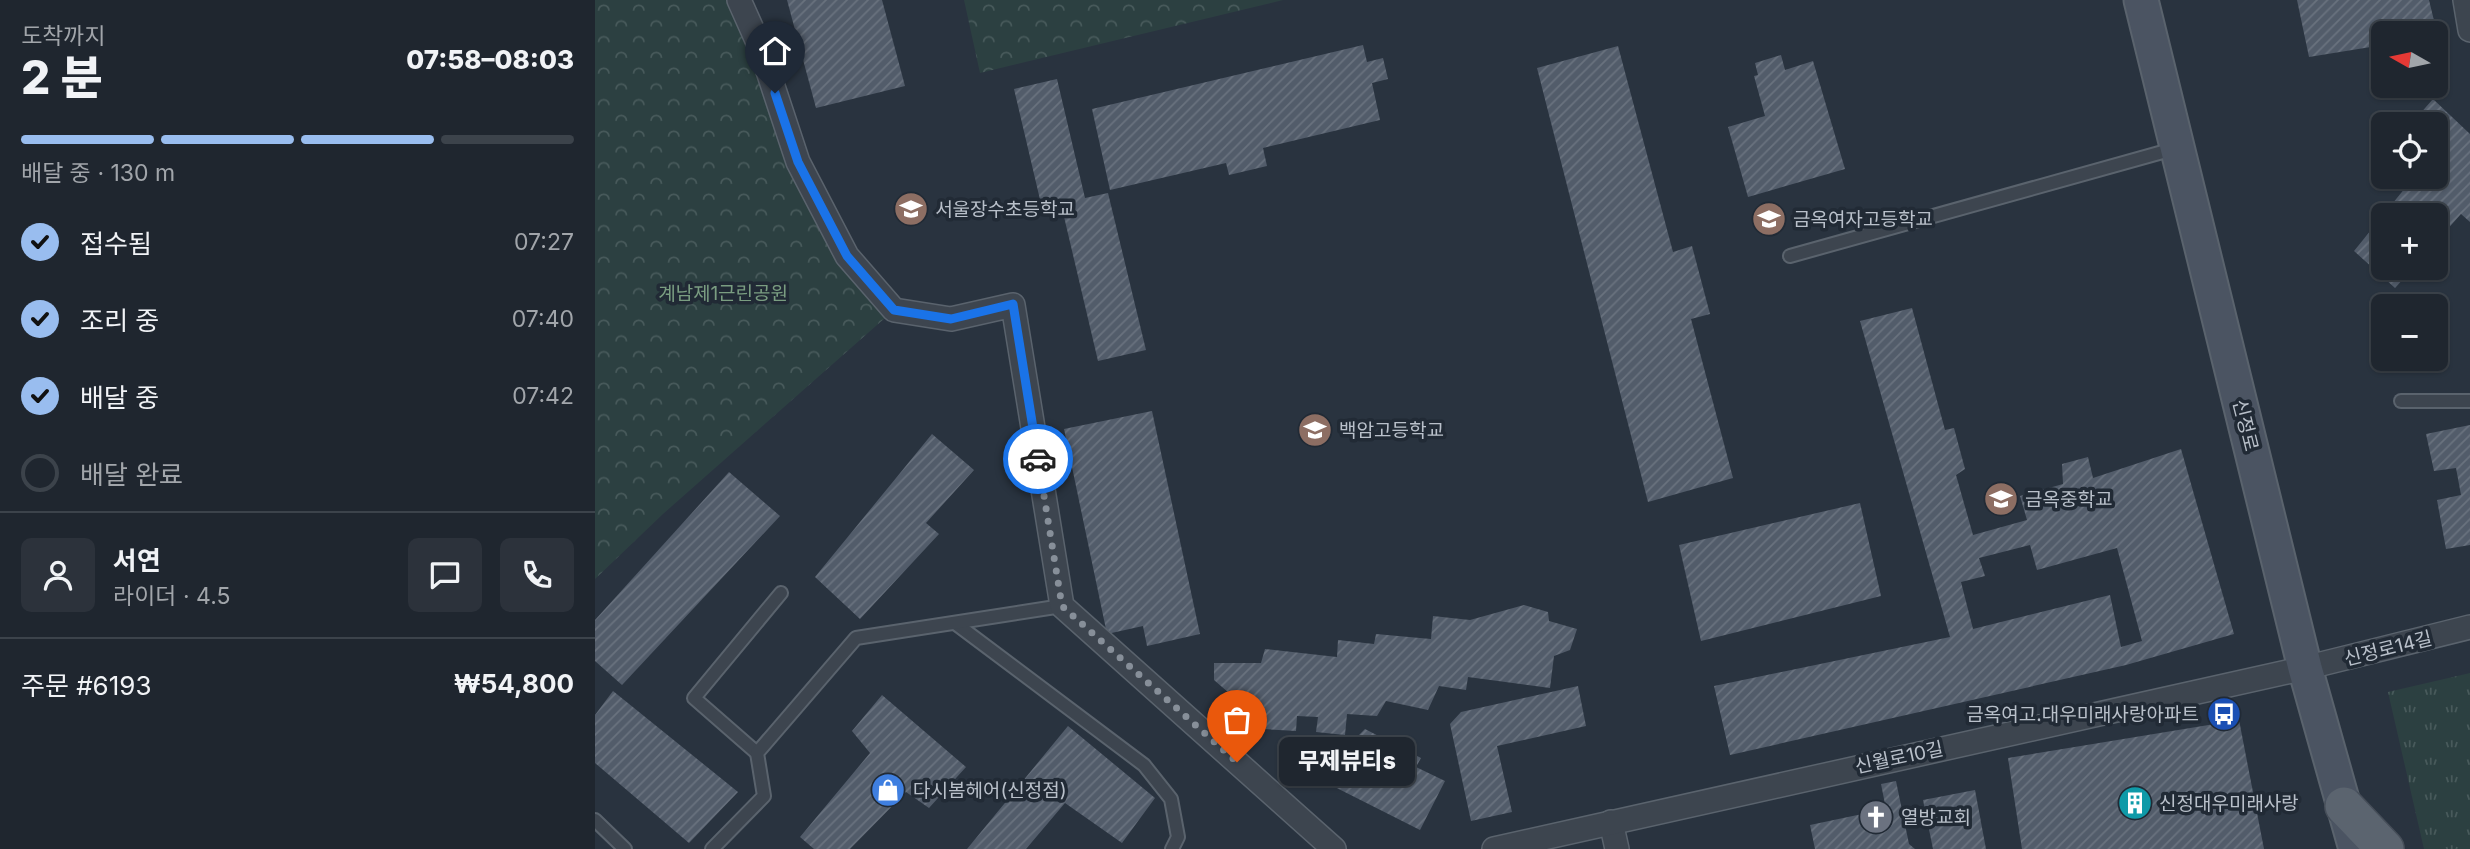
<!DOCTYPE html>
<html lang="ko">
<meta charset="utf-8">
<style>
:root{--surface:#1f262f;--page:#2c323b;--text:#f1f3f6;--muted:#a1a5aa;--line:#3c434b;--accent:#99bdef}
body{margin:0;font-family:Inter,"Noto Sans KR",sans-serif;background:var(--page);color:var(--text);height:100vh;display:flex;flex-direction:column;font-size:26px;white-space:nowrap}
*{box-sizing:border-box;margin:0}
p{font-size:23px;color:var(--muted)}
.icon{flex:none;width:38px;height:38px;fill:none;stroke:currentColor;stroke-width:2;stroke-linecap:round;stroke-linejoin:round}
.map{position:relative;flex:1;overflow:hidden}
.sheet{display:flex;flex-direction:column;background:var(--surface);width:595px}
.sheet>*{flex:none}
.needle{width:46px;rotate:279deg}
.fabs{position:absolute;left:1776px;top:21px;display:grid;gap:14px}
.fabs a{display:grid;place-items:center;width:77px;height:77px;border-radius:10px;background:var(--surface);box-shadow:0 2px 5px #0004,0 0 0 2px var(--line);font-size:35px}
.pin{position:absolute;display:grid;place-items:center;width:60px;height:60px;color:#fff;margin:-72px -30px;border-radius:50% 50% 50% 0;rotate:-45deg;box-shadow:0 0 7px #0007}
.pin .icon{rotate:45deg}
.courier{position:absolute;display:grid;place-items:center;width:70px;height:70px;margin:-35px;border:5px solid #1a73e8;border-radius:50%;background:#fff;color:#222;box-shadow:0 2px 9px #0007}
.bubble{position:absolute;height:49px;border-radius:10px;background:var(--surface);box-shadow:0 2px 5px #0004,0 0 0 2px var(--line);font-size:23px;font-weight:800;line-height:49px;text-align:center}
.head em{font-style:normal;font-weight:800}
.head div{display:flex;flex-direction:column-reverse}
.head{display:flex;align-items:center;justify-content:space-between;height:119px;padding:0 21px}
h1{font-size:46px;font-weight:800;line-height:52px}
.bar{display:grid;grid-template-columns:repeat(4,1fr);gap:10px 7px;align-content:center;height:84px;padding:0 21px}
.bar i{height:9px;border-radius:5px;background:var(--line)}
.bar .on{background:var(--accent)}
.bar p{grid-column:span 4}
.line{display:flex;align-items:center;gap:18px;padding:0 21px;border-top:2px solid var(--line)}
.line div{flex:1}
.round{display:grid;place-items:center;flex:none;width:74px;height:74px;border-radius:10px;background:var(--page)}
ol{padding:0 21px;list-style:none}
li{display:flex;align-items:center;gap:21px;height:77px}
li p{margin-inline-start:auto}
li .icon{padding:7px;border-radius:50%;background:var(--accent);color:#111;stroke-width:4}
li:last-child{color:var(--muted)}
li i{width:38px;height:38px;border:4px solid var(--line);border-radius:50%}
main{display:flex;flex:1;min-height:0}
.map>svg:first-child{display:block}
.grass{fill:url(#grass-tufts)}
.forest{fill:url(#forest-crowns)}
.building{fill:url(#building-hatch);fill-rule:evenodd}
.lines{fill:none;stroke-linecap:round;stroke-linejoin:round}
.service-casing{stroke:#5a636d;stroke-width:16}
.minor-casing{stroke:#5a636d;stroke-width:26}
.secondary-casing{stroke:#5a636d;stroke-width:37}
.primary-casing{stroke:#464e59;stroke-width:40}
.service{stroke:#3d454f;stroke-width:12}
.minor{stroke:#3d454f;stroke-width:23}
.secondary{stroke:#4b5462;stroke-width:33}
.primary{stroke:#5b646f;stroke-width:37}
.done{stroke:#878f99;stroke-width:7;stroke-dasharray:0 12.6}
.route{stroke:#1a73e8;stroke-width:9}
.labels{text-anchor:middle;stroke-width:7;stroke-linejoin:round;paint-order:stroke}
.poi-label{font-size:19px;fill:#b9c0ca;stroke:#212a35;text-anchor:start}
.park-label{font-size:19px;fill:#7a9d81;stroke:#212a35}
.street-label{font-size:19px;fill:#b9c0ca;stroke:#212a35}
</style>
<main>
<section class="sheet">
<div class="head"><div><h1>2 분</h1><p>도착까지</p></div><em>07:58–08:03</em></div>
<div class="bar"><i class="on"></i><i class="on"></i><i class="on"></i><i></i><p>배달 중 · 130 m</p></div>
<ol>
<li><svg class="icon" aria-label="check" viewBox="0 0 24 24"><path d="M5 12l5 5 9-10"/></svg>접수됨<p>07:27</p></li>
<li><svg class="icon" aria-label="check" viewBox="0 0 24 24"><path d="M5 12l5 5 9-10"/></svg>조리 중<p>07:40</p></li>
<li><svg class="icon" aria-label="check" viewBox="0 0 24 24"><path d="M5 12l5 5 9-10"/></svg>배달 중<p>07:42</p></li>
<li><i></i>배달 완료</li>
</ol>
<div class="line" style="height:126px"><a class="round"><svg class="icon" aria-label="person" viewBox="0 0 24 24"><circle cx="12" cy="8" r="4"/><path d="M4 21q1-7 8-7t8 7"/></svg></a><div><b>서연</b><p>라이더 · 4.5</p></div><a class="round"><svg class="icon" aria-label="chat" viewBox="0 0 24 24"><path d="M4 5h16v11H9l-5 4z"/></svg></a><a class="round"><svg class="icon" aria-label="phone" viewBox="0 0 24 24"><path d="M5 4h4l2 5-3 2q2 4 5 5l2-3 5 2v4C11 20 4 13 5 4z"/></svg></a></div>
<div class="line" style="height:91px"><div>주문 #6193</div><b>₩54,800</b></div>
</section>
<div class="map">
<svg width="1875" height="849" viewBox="0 0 1875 849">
<defs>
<pattern id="grass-tufts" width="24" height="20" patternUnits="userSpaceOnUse" patternTransform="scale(1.75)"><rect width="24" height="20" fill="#2c4041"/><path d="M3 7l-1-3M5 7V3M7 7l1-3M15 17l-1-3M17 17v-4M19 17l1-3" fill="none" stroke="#485a5b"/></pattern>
<pattern id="forest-crowns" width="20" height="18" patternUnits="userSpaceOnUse" patternTransform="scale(1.75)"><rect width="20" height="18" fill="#2c4041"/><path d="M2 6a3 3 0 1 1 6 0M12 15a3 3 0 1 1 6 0" fill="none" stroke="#485a5b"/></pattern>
<pattern id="building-hatch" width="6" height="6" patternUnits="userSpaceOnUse" patternTransform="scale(1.75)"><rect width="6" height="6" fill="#525c6a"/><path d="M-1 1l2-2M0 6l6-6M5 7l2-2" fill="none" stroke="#69727e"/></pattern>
</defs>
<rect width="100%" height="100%" fill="#29333f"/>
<path class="grass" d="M1875 673V849H1829L1793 692Z"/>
<g class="forest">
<path d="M0 0H144L203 162 299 310 68 514 0 579Z"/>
<path d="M369 0H688L385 73Z"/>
</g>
<g class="building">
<path d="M192 0H287L310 86 221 108Z"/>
<path d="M1702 0H1834L1842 33H1788V45L1714 57Z"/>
<path d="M768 45 772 62 788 58 793 79 777 83 785 120 668 148 672 166 634 175 631 163 515 190 497 109Z"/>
<path d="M1023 46 1078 252 1097 246 1115 314 1096 319 1138 478 1053 502 942 68Z"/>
<path d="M1186 55 1190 70 1218 61 1250 169 1153 197 1133 127 1170 116 1159 76 1163 75 1160 63Z"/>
<path d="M462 79 490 198 513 193 551 350 503 361 466 204 447 208 419 89Z"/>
<path d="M1838 99 1875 134V222L1866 214 1841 242V215H1788V268H1818L1800 288 1759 251 1819 177H1841V124H1816Z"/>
<path d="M1317 308 1350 430 1359 428 1370 469 1361 475 1378 535 1432 520 1425 496 1468 484 1467 464 1493 457 1498 478 1586 449 1639 634 1531 665 1135 755 1119 686 1355 637 1265 321ZM1435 545 1442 570 1522 548 1547 641 1526 647 1515 595 1378 629 1366 582 1390 576 1384 558Z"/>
<path d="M557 411 605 634 552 646 548 626 512 634 469 429Z"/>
<path d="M1875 425V545L1851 549 1842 500 1866 495 1861 468 1839 471 1831 434Z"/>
<path d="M337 434 379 470 331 523 344 534 265 619 220 577Z"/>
<path d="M134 472 185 516 27 685 0 661V620Z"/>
<path d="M1265 503 1286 596 1106 641 1084 545Z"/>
<path d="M929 605 953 612 954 621 982 629 975 650 959 656 955 688 873 677 871 690 844 686 833 710 791 701 782 716 752 714 750 735 721 732 723 717 702 716 701 731 668 729 669 714 648 712 649 697 634 693 619 680V663H666L670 649 742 657 743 640 779 644 781 634 836 639 838 616 875 620Z"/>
<path d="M983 686 991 726 902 746 917 812 876 821 855 724 866 712Z"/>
<path d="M18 691 143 792 94 843 0 763V715Z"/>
<path d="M287 695 371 767 334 808 311 792 255 849H219L205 837 275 753 257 731Z"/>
<path d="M1644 720 1669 849H1427L1413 758Z"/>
<path d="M473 726 560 798 527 843 470 803 431 849H372Z"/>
<path d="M770 729 826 758 821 767 850 781 825 830 712 773 728 742 762 737Z"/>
<path d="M1301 781 1314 844 1320 849H1220L1215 825 1291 809 1286 784Z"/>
<path d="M1380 790 1391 849H1338L1328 800Z"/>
</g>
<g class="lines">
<g class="service-casing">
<g id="service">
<path d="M1195 256 1582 148"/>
<path d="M1806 401H1875"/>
<path d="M360 623 549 765 576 799 583 837 577 849"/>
<path d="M162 753 99 698 186 593"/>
<path d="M0 820 30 849"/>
<path d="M117 849 169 796 162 753 261 638 467 606"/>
</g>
</g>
<g class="minor-casing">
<g id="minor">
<path d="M144 0 165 47 203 162 252 256 299 310 356 319 418 305 467 606 739 849"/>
<path d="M1870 0 1875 30"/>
<path d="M1016 822 1022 849"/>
<path d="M899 849 1710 668 1875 627"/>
</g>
</g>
<g class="secondary-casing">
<path id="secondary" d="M1546 0 1710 668 1761 849"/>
</g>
<g class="primary-casing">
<path id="primary" d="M1749 806 1790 849"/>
</g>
<use href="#service" class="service"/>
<use href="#minor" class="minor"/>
<use href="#secondary" class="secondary"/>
<use href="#primary" class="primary"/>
</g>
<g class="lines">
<path class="done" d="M443 459 467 606 642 762"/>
<path class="route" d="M180 93 203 162 252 256 299 310 356 319 418 304 443 459"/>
</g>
<defs>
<g id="school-disc" transform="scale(1.75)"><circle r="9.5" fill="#8d6e63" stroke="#212a35"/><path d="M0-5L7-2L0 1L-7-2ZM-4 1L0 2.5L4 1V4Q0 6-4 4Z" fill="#fff"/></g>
<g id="bus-disc" transform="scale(1.75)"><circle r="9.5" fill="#1a4fb4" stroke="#212a35"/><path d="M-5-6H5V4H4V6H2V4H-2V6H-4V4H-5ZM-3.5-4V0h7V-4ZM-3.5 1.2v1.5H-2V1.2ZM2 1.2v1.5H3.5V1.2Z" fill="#fff"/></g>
<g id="shop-disc" transform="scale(1.75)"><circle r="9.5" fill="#3f7fe0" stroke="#212a35"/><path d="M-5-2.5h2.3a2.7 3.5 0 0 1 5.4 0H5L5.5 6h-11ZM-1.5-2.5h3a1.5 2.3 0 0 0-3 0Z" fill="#fff"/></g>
<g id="building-disc" transform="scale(1.75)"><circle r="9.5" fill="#0f9aa8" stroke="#212a35"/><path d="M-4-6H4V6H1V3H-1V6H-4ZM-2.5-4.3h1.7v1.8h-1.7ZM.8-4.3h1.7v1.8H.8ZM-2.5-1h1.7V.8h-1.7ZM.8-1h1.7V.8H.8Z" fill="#fff"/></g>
<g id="church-disc" transform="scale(1.75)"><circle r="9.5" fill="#6b7280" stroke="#212a35"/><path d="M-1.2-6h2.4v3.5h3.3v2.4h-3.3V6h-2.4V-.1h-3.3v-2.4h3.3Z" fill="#fff"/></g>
</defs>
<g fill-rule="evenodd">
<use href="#school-disc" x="316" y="209"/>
<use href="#school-disc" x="1174" y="219"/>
<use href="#school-disc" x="720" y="430"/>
<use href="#school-disc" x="1406" y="499"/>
<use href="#bus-disc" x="1629" y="714"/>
<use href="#shop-disc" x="293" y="790"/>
<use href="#building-disc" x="1540" y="803"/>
<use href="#church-disc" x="1281" y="817"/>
</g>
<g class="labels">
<g class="poi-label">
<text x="340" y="216">서울장수초등학교</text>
<text x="1198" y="226">금옥여자고등학교</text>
<text x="744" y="437">백암고등학교</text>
<text x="1430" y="506">금옥중학교</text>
<text x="1604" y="721" text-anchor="end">금옥여고.대우미래사랑아파트</text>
<text x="318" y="797">다시봄헤어(신정점)</text>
<text x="1564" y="810">신정대우미래사랑</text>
<text x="1306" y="824">열방교회</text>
</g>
<g class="park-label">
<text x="128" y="300">계남제1근린공원</text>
</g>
<g class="street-label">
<text transform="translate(1651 425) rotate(76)" y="7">신정로</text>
<text transform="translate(1793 648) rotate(-14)" y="7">신정로14길</text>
<text transform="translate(1304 757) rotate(-12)" y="7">신월로10길</text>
</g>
</g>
</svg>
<div class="fabs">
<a><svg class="needle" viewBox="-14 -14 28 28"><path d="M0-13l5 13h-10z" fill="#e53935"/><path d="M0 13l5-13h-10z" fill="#a1a5aa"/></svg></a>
<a><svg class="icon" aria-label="locate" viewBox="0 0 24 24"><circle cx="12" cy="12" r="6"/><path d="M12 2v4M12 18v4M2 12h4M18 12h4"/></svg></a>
<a>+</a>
<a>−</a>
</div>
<div class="pin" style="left:642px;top:762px;background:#ea580c"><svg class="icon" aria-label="bag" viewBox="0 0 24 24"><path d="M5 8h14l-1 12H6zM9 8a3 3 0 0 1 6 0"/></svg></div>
<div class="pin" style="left:180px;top:93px;background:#1f2937"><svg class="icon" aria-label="home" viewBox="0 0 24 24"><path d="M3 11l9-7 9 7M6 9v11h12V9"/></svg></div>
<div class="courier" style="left:443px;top:459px"><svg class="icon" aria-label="car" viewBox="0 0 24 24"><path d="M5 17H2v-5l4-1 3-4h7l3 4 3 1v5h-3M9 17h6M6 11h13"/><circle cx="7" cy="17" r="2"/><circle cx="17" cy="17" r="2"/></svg></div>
<div class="bubble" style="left:684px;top:737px;width:136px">무제뷰티s</div>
</div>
</main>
